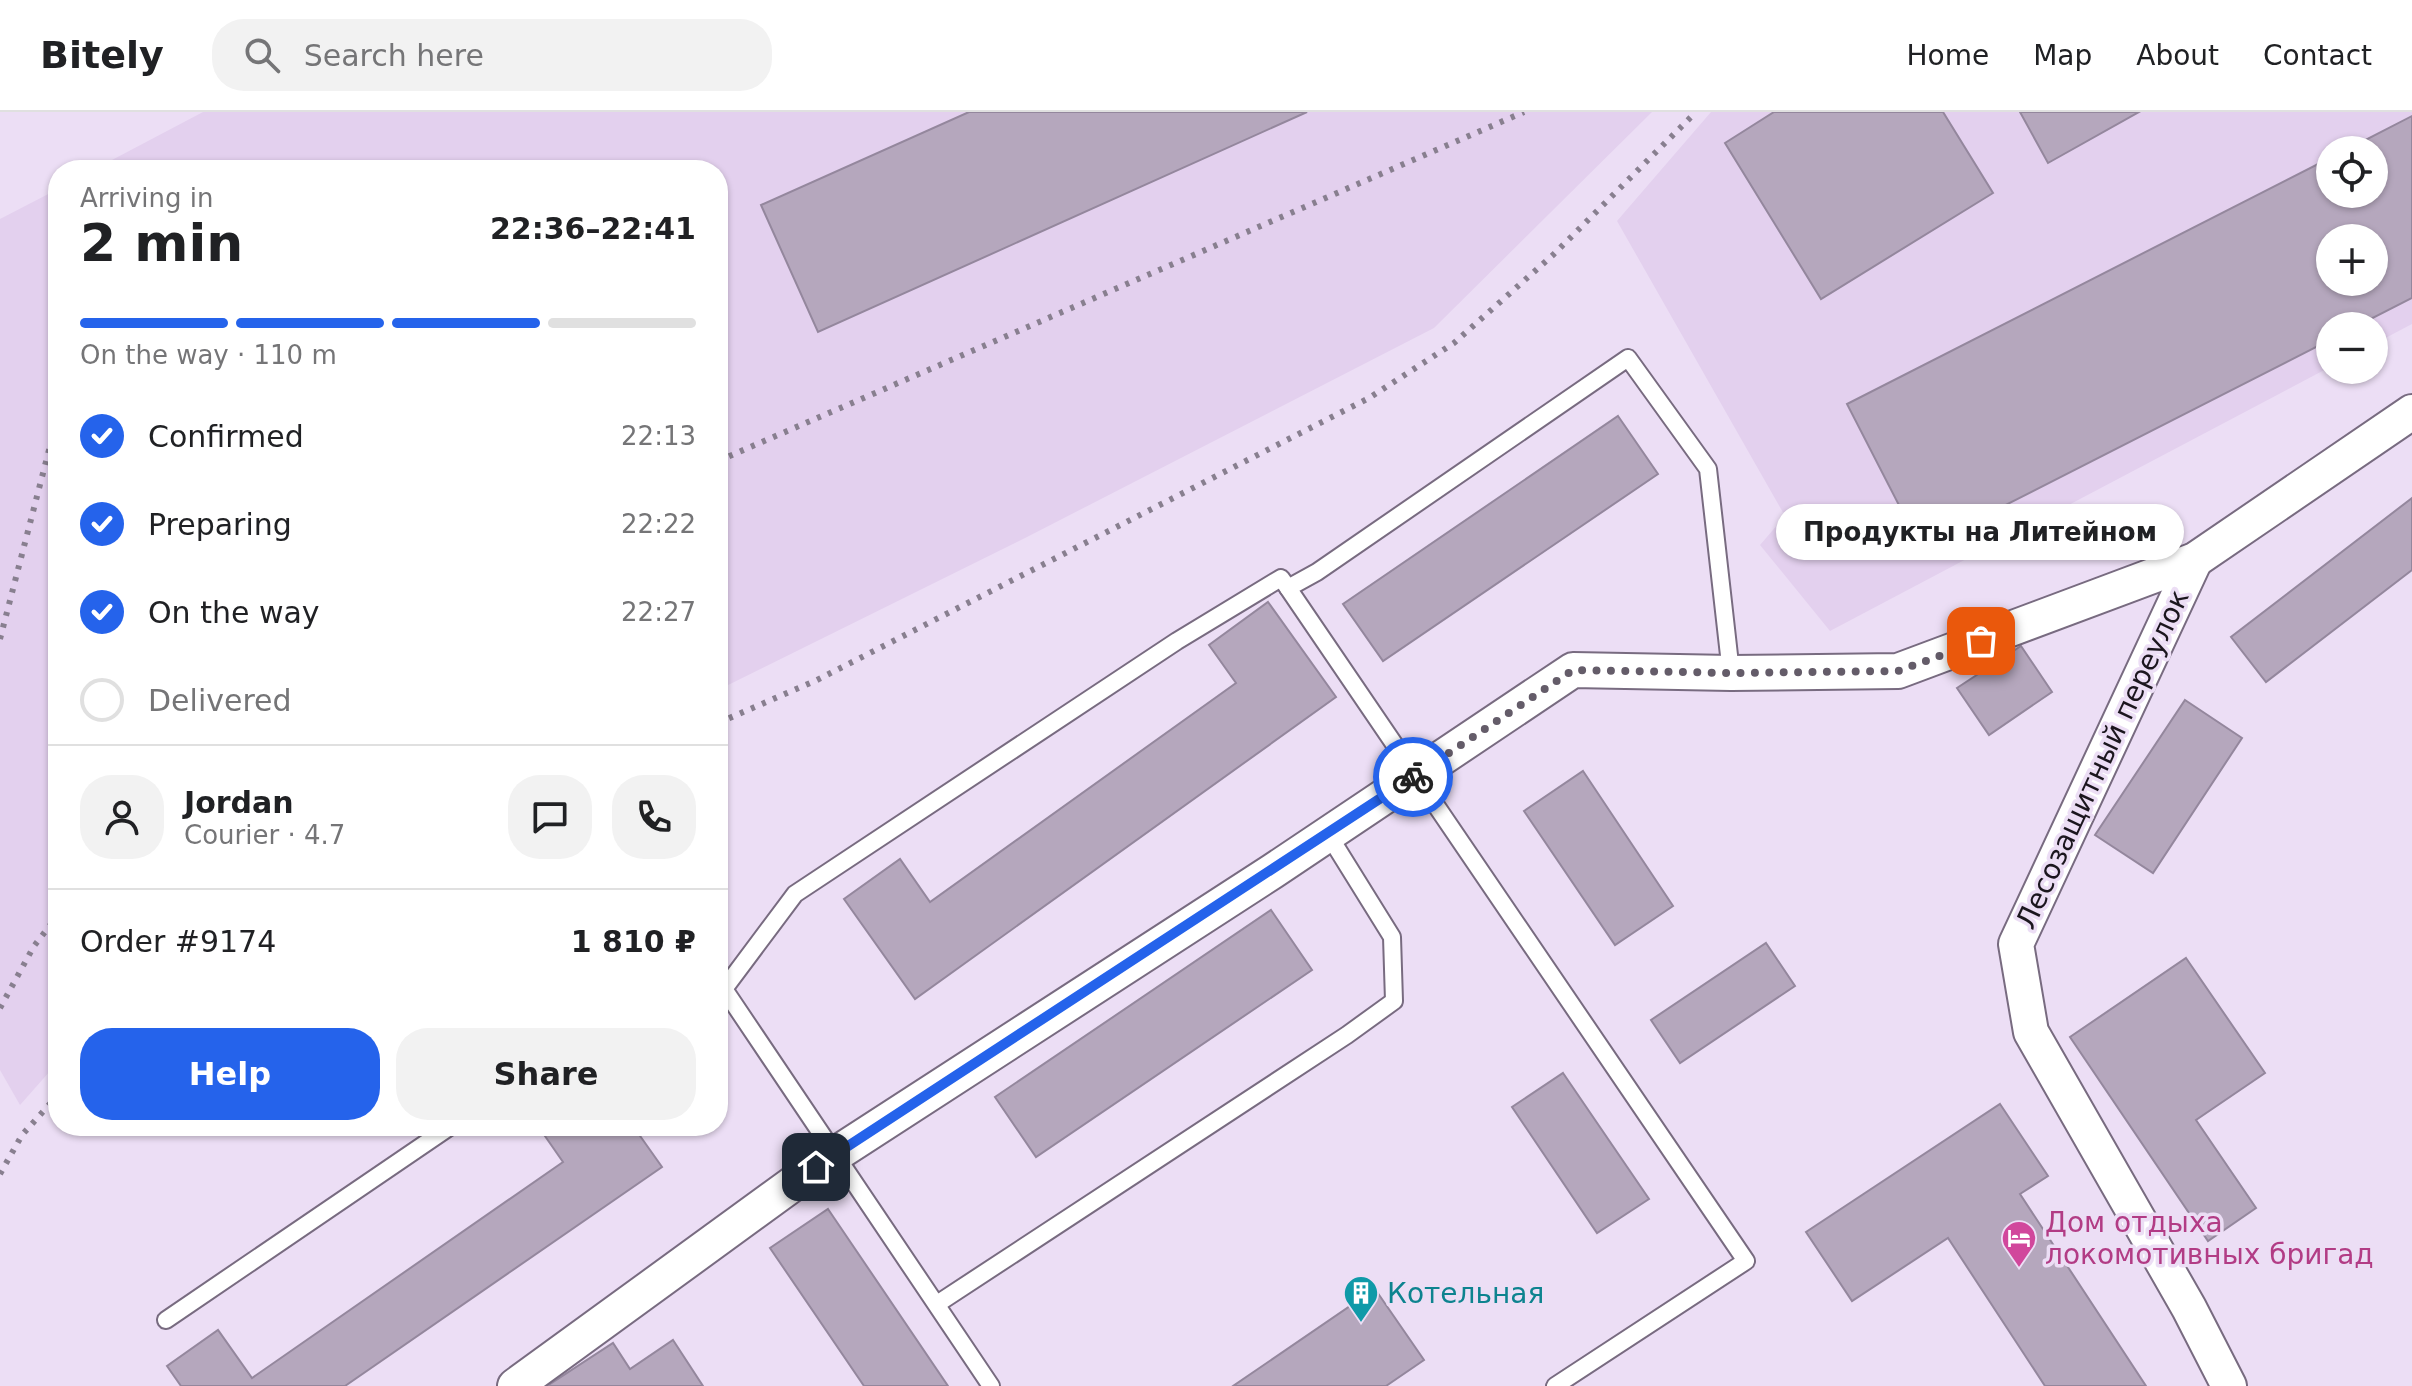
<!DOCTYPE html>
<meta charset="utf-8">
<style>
:root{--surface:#fff;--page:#f2f2f2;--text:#202124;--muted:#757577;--line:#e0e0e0;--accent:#2563eb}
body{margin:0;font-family:"DejaVu Sans",sans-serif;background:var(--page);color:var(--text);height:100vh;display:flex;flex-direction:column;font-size:30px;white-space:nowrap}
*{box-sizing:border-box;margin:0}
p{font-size:26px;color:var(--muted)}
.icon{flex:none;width:44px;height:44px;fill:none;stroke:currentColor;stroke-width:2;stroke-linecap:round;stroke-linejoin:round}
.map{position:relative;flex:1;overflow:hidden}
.details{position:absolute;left:48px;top:48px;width:680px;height:976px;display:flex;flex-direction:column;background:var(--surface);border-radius:32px;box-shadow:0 2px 6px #0004}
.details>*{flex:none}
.controls{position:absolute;left:2316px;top:24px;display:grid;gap:16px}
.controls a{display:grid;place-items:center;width:72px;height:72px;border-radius:50%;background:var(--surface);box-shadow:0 2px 6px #0004;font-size:40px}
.pin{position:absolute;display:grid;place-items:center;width:68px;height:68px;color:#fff;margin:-34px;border-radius:16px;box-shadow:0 4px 12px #0006}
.courier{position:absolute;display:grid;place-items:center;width:80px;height:80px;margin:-40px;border:6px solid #2563eb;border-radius:50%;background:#fff;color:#222;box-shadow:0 2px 10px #0007}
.bubble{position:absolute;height:56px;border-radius:28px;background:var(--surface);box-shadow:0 2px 6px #0004;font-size:26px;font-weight:700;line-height:56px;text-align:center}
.summary em{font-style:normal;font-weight:700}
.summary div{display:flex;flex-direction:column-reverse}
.summary{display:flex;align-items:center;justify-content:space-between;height:136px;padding:0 32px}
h1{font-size:52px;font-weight:700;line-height:60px}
.bar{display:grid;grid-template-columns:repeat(4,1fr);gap:12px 8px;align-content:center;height:96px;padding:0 32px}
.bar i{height:10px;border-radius:6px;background:var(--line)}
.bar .active{background:var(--accent)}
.bar p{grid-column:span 4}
.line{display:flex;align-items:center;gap:20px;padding:0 32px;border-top:2px solid var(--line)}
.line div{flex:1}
.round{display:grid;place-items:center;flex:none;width:84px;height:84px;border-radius:32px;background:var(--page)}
ol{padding:0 32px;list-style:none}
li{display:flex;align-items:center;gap:24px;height:88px}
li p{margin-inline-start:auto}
li .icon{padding:8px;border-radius:50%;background:var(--accent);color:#fff;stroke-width:4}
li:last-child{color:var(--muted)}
li i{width:44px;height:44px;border:4px solid var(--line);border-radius:50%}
.action{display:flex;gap:16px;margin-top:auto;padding:16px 32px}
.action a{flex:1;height:92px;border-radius:32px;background:var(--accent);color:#fff;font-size:32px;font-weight:700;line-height:92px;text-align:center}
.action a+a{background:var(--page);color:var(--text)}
header{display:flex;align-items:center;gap:48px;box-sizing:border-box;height:112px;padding:0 40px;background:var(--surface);border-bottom:2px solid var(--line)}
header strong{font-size:38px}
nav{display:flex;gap:44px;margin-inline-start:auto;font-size:28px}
.search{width:560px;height:72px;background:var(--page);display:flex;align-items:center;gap:20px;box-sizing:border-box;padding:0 28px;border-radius:32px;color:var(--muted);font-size:30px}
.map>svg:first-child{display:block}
.built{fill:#e3d0ee;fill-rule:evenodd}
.building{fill:#b5a7bd;stroke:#94879d;stroke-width:2;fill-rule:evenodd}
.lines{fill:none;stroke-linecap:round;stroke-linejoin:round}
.service-casing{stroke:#786b80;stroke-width:20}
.minor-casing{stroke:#786b80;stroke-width:38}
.service{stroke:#fff;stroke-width:16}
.minor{stroke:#fff;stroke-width:34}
.rail{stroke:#887f8f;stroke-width:6;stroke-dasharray:4 8;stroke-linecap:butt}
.done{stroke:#645c69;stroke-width:8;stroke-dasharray:0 14.4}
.route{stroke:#2563eb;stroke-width:10}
.labels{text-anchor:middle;stroke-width:7;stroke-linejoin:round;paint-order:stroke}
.street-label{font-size:28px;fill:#1b161e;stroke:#ecdef5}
.hotel-label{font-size:28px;fill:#b23c85;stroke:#ecdef5;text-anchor:start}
.culture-label{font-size:28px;fill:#0d838f;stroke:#ecdef5;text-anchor:start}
</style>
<header>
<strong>Bitely</strong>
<div class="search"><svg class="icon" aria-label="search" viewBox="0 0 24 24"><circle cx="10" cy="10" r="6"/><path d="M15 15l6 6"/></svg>Search here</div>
<nav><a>Home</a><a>Map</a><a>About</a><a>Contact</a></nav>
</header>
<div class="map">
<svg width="2412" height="1274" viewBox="0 0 2412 1274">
<rect width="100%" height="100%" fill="#ecdef5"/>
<g class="built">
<path d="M203 0H1652L1434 216 1027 425 718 578V58H93Z"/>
<path d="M1711 0H2412V212L2374 232V214H2330V255L1830 519 1760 433 1785 404 1617 109ZM2330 38H2374V82H2330ZM2330 126H2374V170H2330Z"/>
<path d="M58 77V950L20 993 0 958V107Z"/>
</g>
<g class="building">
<path d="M969 0H1307L818 220 761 93Z"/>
<path d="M1774 0H1943L1993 81 1821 187 1725 31Z"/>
<path d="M2020 0H2139L2048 51Z"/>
<path d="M2412 4V186L2357 214H2330V228L1921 436 1847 292 2330 46V82H2374V38H2346ZM2330 126H2374V170H2330Z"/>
<path d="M1618 304 1658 362 1383 549 1343 492Z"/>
<path d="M2412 386V458L2266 570 2231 525Z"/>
<path d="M1268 490 1336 585 915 887 844 787 900 747 930 790 1236 571 1209 533Z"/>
<path d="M2021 534 2052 580 1989 623 1957 576Z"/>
<path d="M2185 588 2242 626 2153 761 2095 723Z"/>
<path d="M1583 659 1673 794 1615 833 1524 699Z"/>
<path d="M1271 798 1312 858 1036 1045 995 985Z"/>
<path d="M1766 831 1795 874 1680 951 1651 908Z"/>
<path d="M2186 846 2265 961 2196 1008 2256 1096 2208 1129 2070 925Z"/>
<path d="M1563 961 1649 1087 1597 1121 1512 995Z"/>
<path d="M2000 992 2048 1064 2020 1082 2146 1274H2045L1948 1126 1852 1189 1806 1120Z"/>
<path d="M538 1014H633L662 1055 345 1274H181L167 1254 218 1218 252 1266 563 1050Z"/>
<path d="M828 1097 948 1274H864L770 1136Z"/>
<path d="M1375 1177 1424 1248 1386 1274H1233Z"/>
<path d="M673 1228 703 1274H547L613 1231 630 1257Z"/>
</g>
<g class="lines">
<g class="service-casing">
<g id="service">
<path d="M724 877 795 782 1177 529 1281 466 1288 476"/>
<path d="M718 879 724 877 991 1274"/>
<path d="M937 1192 1347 923 1394 889 1392 825 1328 722"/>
<path d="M166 1208 451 1014"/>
<path d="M1555 1274 1746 1149 1288 476 1317 460 1628 246 1708 357 1731 561"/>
</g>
</g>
<g class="minor-casing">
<g id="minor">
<path d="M2195 448 2016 832 2031 920 2189 1196 2229 1274"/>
<path d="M515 1274 816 1055 1273 759 1573 558 1731 561 1898 559 2195 448 2412 300"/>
</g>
</g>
<use href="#service" class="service"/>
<use href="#minor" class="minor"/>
<g class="rail">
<path d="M718 349 1524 0"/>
<path d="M0 527 56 311"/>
<path d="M718 611 817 568 1369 286 1454 231 1554 142 1696 0"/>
<path d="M0 896 34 834 58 803"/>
<path d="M0 1062 22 1023 58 983"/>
</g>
</g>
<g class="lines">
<path class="done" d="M1413 665 1573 558 1731 561 1898 559 1981 529"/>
<path class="route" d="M816 1055 1413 665"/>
</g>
<defs>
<g id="hotel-pin" transform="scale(1.8)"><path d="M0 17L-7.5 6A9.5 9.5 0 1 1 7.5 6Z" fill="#d1479c" stroke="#ecdef5"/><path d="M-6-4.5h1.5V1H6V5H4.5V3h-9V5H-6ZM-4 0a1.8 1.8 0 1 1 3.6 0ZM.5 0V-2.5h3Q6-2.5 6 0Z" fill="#fff"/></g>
<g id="building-pin" transform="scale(1.8)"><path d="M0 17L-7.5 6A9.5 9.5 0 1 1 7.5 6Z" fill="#0f9aa8" stroke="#ecdef5"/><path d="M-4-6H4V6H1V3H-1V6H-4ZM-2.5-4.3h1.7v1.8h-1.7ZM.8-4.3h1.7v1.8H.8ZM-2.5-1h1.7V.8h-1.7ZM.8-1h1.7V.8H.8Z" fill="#fff"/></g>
</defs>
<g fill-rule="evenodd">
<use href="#hotel-pin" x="2019" y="1126"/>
<use href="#building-pin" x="1361" y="1181"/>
</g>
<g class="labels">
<g class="street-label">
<text transform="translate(2102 647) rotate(-65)" y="10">Лесозащитный переулок</text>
</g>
<g class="hotel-label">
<text x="2045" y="1120">Дом отдыха<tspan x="2045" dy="32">локомотивных бригад</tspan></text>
</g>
<g class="culture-label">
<text x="1387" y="1191">Котельная</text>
</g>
</g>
</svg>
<div class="controls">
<a><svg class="icon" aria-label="locate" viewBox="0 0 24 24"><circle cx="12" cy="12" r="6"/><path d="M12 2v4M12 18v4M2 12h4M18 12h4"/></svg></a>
<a>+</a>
<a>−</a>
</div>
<div class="pin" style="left:1981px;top:529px;background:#ea580c"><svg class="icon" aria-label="bag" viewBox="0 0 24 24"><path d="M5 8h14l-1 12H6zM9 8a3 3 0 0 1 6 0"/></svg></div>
<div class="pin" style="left:816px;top:1055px;background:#1f2937"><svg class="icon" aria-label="home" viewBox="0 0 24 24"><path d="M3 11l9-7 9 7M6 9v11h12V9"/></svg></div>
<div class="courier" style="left:1413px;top:665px"><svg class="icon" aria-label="bike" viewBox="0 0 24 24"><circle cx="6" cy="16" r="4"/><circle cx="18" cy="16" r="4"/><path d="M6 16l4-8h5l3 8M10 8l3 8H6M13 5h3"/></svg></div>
<div class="bubble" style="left:1776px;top:392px;width:408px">Продукты на Литейном</div>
<section class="details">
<div class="summary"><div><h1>2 min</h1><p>Arriving in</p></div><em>22:36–22:41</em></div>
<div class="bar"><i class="active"></i><i class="active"></i><i class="active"></i><i></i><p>On the way · 110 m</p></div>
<ol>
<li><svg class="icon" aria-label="check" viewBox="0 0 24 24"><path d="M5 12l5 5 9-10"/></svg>Confirmed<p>22:13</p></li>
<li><svg class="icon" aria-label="check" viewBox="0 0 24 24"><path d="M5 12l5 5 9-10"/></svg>Preparing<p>22:22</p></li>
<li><svg class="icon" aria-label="check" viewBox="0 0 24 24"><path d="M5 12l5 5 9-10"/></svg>On the way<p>22:27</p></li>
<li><i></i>Delivered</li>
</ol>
<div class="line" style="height:144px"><a class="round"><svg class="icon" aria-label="person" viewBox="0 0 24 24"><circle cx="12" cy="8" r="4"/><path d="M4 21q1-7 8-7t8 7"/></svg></a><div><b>Jordan</b><p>Courier · 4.7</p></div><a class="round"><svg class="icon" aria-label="chat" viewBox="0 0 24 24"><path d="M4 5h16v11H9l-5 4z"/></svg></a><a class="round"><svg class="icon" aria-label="phone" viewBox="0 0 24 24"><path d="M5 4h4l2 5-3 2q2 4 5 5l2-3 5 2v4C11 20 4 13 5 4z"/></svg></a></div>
<div class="line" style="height:104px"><div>Order #9174</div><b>1 810 ₽</b></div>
<div class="action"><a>Help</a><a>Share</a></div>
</section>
</div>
